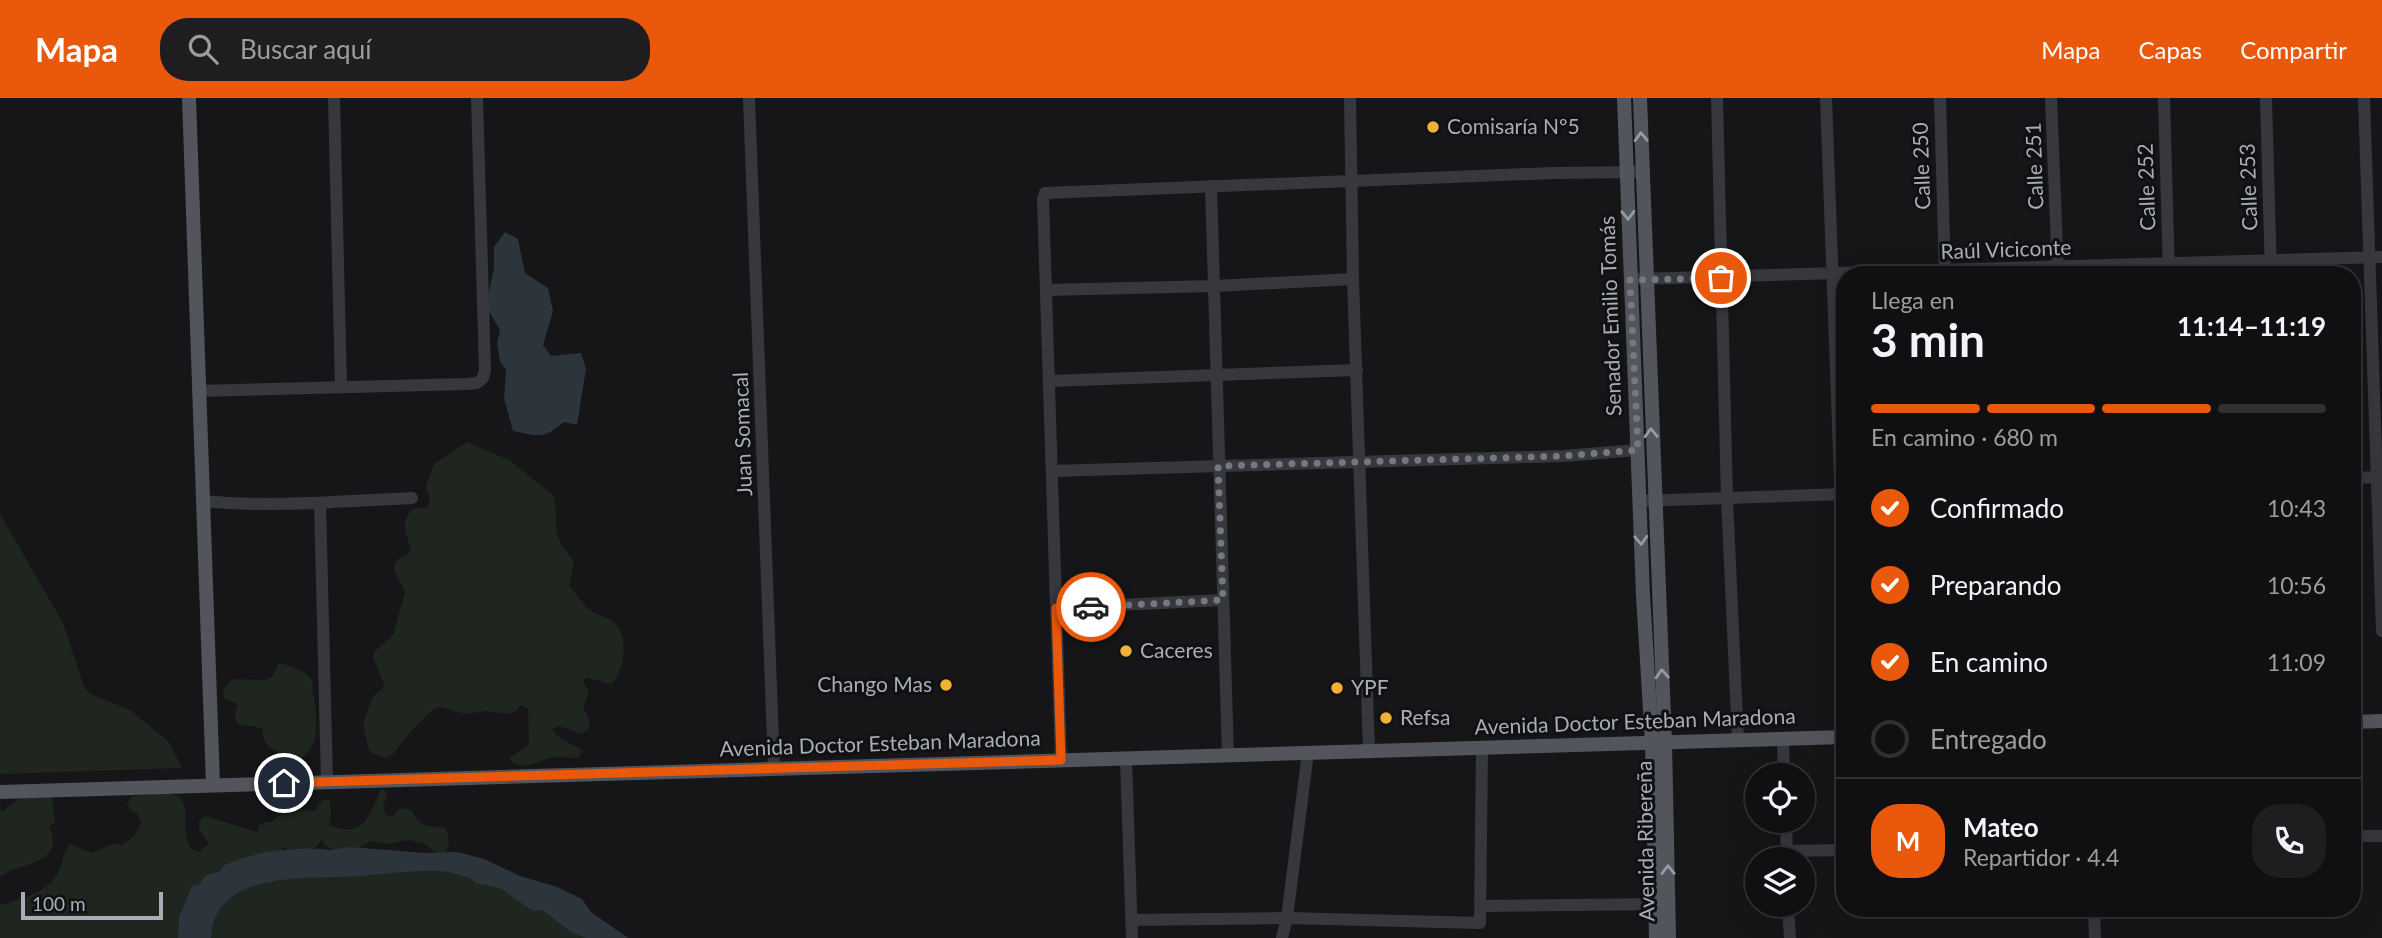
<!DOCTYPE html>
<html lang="es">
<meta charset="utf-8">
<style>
:root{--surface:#101012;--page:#1e1e20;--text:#f1f3f6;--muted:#9c9d9f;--line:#303032;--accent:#ea580c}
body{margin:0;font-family:Lato,sans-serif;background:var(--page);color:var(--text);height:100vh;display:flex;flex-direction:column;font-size:26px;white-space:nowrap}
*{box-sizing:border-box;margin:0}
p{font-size:23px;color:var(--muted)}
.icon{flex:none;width:38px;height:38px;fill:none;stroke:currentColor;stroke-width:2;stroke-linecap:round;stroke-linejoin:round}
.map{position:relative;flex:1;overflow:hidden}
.sheet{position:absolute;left:1836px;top:168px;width:525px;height:651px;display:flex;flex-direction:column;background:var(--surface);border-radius:28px;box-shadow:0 7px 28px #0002,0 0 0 2px var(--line)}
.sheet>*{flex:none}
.controls{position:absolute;left:1745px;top:665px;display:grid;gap:14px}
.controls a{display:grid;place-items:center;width:70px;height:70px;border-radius:50%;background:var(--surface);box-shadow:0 7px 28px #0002,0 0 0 2px var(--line);font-size:35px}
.scale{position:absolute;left:21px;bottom:18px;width:142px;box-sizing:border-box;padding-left:7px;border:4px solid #a8adb8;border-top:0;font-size:19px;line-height:24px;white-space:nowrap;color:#a8adb8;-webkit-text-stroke:5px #111113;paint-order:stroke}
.pin{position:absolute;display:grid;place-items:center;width:60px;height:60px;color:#fff;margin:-30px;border:4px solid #fff;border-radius:50%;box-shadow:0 2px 7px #0007}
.courier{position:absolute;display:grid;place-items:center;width:70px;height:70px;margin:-35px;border:5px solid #ea580c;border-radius:50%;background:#fff;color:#222;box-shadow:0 2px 9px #0007}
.head em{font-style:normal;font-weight:700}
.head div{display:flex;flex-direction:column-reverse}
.head{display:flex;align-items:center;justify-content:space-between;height:119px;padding:0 35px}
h1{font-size:46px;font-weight:700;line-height:52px}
.bar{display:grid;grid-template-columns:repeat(4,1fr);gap:10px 7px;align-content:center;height:84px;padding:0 35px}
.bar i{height:9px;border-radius:5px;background:var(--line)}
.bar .current{background:var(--accent)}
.bar p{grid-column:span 4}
.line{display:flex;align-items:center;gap:18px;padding:0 35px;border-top:2px solid var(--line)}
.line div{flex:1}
.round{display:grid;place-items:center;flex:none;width:74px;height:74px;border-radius:28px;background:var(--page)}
ol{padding:0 35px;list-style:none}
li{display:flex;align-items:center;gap:21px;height:77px}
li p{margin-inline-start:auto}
li .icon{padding:7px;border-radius:50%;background:var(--accent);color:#fff;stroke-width:4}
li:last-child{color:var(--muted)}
li i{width:38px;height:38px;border:4px solid var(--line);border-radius:50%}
header{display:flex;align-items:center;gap:42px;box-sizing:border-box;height:98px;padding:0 35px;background:var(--accent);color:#fff}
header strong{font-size:33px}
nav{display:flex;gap:38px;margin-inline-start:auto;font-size:24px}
.search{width:490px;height:63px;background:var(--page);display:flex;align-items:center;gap:18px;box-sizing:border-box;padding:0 24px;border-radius:28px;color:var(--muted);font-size:26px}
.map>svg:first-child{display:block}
.green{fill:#1e261f}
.water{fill:#2c353c}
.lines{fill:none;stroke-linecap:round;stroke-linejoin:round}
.river{stroke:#2c353c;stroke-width:18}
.minor{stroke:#37383d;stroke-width:12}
.major{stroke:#53555c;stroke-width:14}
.oneway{stroke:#979ba6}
.done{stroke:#757880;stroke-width:7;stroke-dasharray:0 12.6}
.route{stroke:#ea580c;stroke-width:9}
.poi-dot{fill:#f2b134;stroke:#111113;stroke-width:2.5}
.labels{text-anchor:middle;stroke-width:6;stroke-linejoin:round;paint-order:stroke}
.poi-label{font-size:21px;fill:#a8adb8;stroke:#111113;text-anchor:start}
.street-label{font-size:21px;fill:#a8adb8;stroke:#111113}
</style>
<header>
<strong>Mapa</strong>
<div class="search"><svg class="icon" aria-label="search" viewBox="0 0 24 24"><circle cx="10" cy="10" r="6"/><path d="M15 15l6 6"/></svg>Buscar aquí</div>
<nav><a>Mapa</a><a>Capas</a><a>Compartir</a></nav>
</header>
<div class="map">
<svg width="2382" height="840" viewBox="0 0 2382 840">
<rect width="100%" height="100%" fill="#161618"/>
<g class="green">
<path d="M467 344 509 362 553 397C558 411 554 425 558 439 561 449 569 455 574 464L569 487C575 495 582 506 590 512 598 518 608 519 615 525 629 539 625 573 611 586L589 580 582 581 589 595 583 609 590 624 588 631 582 636 559 628 552 631C560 645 573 644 583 653L579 659C571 661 564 658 556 659 539 660 521 677 509 660L529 647 528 611 521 607 516 613 509 616 487 613 465 616 442 609 434 611 412 632 393 656 386 660 372 655 368 649 363 626 373 598 385 588 373 560 375 553 393 537 405 494 395 474 394 466 399 460 406 458 411 452C406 432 399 429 412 411L428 409 430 402 426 388 434 366Z"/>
<path d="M0 416 63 525 84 589 91 596 130 612 169 644 182 670 0 676Z"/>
<path d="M279 565C288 567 303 572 309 579 314 584 312 589 313 596 317 616 322 652 297 662 279 655 262 652 262 630L237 626 235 616 238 606 224 600 223 592 233 581 264 582 272 579Z"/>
<path d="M382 690 387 695 383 709 386 717 393 718 398 712 406 710 413 714C418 729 430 728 445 730 451 741 450 749 442 759L423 745 409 742 386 746 372 743 358 750 336 755 324 746 322 740C314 758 301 755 284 750L259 765 418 764 503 781 586 840H0V807C20 802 52 793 60 771 64 762 62 755 70 746L92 755 113 746 122 747 134 738 141 725 138 716 131 712 127 706 131 699C144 696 179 689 184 707 189 724 180 729 191 751L199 754 209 746 199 731V723L205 718 258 734V728L265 724H272C293 705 290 711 314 713L323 701 330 702 331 717 329 727C365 742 368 717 382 690Z"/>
<path d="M45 695 52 699 55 725 49 728C67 768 17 764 0 779V699L1 714C16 704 27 690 46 701Z"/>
</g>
<g class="water">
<path d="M505 134 518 141 525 175 548 190 553 213 543 247 551 258 581 255 586 271 577 327 564 324C543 342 539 338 513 333L504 300 506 272 500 263 497 245 500 232 486 208 494 170V149Z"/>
<path d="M350 749 425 755 458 754 484 761 520 778 557 789 582 801 591 814 628 840H586L571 834 504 782 502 791C483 785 460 775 440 773 406 771 371 779 337 779 293 780 213 778 211 840H178L179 819 192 788 200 786 202 781 207 777 252 765Z"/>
</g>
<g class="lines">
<g class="river">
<path d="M229 775C259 762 291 758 324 760"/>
<path d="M480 777 503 781 536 804"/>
</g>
<g class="minor">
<path d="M334 0 341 289"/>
<path d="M749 0 774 670"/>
<path d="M1350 0 1353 181 1369 653"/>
<path d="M1717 0 1727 400 1738 642"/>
<path d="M1826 0 1844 490"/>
<path d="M1940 0 1945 177"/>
<path d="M2051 0 2058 175"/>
<path d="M2164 0 2169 177"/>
<path d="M2266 0 2271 177"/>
<path d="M2364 0 2382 533"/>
<path d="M1211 88 1228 658"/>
<path d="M1637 181 2382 159"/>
<path d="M1046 192 1214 188 1353 181"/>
<path d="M1050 283 1357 272"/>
<path d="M198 293 466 286 477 285 483 280 485 272 477 0"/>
<path d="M1052 373 1563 358 1638 352"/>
<path d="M2352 380 2382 379"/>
<path d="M203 403C272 410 343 403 412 400"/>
<path d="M1639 403 1844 396"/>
<path d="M320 405 327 683"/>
<path d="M1056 510 1223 502"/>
<path d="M1783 641 1784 677"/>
<path d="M1126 660 1132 840"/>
<path d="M1061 662 1043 101 1045 95 1553 75 1642 74"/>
<path d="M1786 723 1787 761"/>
<path d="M2352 738H2382"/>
<path d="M1787 753 1844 752"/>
<path d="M1788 807 1790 840"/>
<path d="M1481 808 1663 806"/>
<path d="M2094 810 2095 840"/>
<path d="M1131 822 1287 820 1480 825 1482 650"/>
<path d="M1282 840 1287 820 1308 654"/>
</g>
<g class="major">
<path d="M189 0 213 687"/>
<path d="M1624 0 1643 497 1652 645 1656 840"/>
<path d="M1640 0 1665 645 1669 840"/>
<path d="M2352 624 2382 623"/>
<path d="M0 694 1844 639"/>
</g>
</g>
<defs><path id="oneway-chevron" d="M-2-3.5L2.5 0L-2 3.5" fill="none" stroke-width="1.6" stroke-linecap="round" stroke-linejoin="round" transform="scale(1.75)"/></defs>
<g class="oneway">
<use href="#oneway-chevron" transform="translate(1641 39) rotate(-92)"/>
<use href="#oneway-chevron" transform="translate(1628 117) rotate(88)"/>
<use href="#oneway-chevron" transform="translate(1651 335) rotate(-92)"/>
<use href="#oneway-chevron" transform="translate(1641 442) rotate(88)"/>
<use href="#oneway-chevron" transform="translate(1662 576) rotate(-93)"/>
<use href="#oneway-chevron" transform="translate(1668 772) rotate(-91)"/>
</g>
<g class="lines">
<path class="done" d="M1091 509 1223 502 1218 368 1563 358 1638 352 1630 182 1721 180"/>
<path class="route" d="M284 685 1061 662 1056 510 1091 509"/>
</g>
<g class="poi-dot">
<circle cx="1433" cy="29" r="7"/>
<circle cx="1126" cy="553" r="7"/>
<circle cx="946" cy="587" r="7"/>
<circle cx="1337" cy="590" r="7"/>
<circle cx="1386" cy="620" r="7"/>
</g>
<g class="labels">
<g class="poi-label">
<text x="1447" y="36">Comisaría Nº5</text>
<text x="1140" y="560">Caceres</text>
<text x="932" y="594" text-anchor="end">Chango Mas</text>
<text x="1351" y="597">YPF</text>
<text x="1400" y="627">Refsa</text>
</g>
<g class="street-label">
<text transform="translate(1922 68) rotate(-92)" y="7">Calle 250</text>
<text transform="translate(2035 68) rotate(-92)" y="7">Calle 251</text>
<text transform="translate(2147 89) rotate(-92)" y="7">Calle 252</text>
<text transform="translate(2249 89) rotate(-92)" y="7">Calle 253</text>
<text transform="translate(2006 152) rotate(-2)" y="7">Raúl Viciconte</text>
<text transform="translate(1611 218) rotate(-92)" y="7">Senador Emilio Tomás</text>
<text transform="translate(743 336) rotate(-92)" y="7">Juan Somacal</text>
<text transform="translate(1635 624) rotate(-2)" y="7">Avenida Doctor Esteban Maradona</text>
<text transform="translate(880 646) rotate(-2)" y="7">Avenida Doctor Esteban Maradona</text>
<text transform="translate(1646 743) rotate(-91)" y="7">Avenida Ribereña</text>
</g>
</g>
</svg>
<div class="controls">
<a><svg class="icon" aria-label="locate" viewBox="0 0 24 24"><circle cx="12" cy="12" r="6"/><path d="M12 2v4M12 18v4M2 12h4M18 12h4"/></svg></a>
<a><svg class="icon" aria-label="layers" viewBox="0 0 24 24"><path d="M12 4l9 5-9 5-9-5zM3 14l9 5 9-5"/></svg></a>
</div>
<div class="scale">100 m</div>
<div class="pin" style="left:1721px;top:180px;background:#ea580c"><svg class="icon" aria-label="bag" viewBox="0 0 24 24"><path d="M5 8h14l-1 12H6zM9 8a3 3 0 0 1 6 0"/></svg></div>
<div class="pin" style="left:284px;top:685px;background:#1f2937"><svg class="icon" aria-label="home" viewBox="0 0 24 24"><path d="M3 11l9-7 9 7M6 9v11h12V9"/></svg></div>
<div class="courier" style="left:1091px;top:509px"><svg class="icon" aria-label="car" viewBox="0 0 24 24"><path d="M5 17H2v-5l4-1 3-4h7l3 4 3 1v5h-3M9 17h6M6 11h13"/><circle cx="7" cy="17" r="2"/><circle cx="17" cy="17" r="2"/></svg></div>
<section class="sheet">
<div class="head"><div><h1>3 min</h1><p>Llega en</p></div><em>11:14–11:19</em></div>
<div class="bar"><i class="current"></i><i class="current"></i><i class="current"></i><i></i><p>En camino · 680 m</p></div>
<ol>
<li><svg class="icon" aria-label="check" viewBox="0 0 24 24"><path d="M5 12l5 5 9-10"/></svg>Confirmado<p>10:43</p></li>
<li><svg class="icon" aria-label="check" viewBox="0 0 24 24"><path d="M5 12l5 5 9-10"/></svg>Preparando<p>10:56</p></li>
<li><svg class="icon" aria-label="check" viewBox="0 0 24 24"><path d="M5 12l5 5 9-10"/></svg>En camino<p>11:09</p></li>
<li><i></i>Entregado</li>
</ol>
<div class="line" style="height:126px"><b class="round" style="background:var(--accent);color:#fff">M</b><div><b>Mateo</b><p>Repartidor · 4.4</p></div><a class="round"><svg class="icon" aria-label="phone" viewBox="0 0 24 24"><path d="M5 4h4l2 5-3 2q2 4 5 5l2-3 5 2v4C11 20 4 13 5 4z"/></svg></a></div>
</section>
</div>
